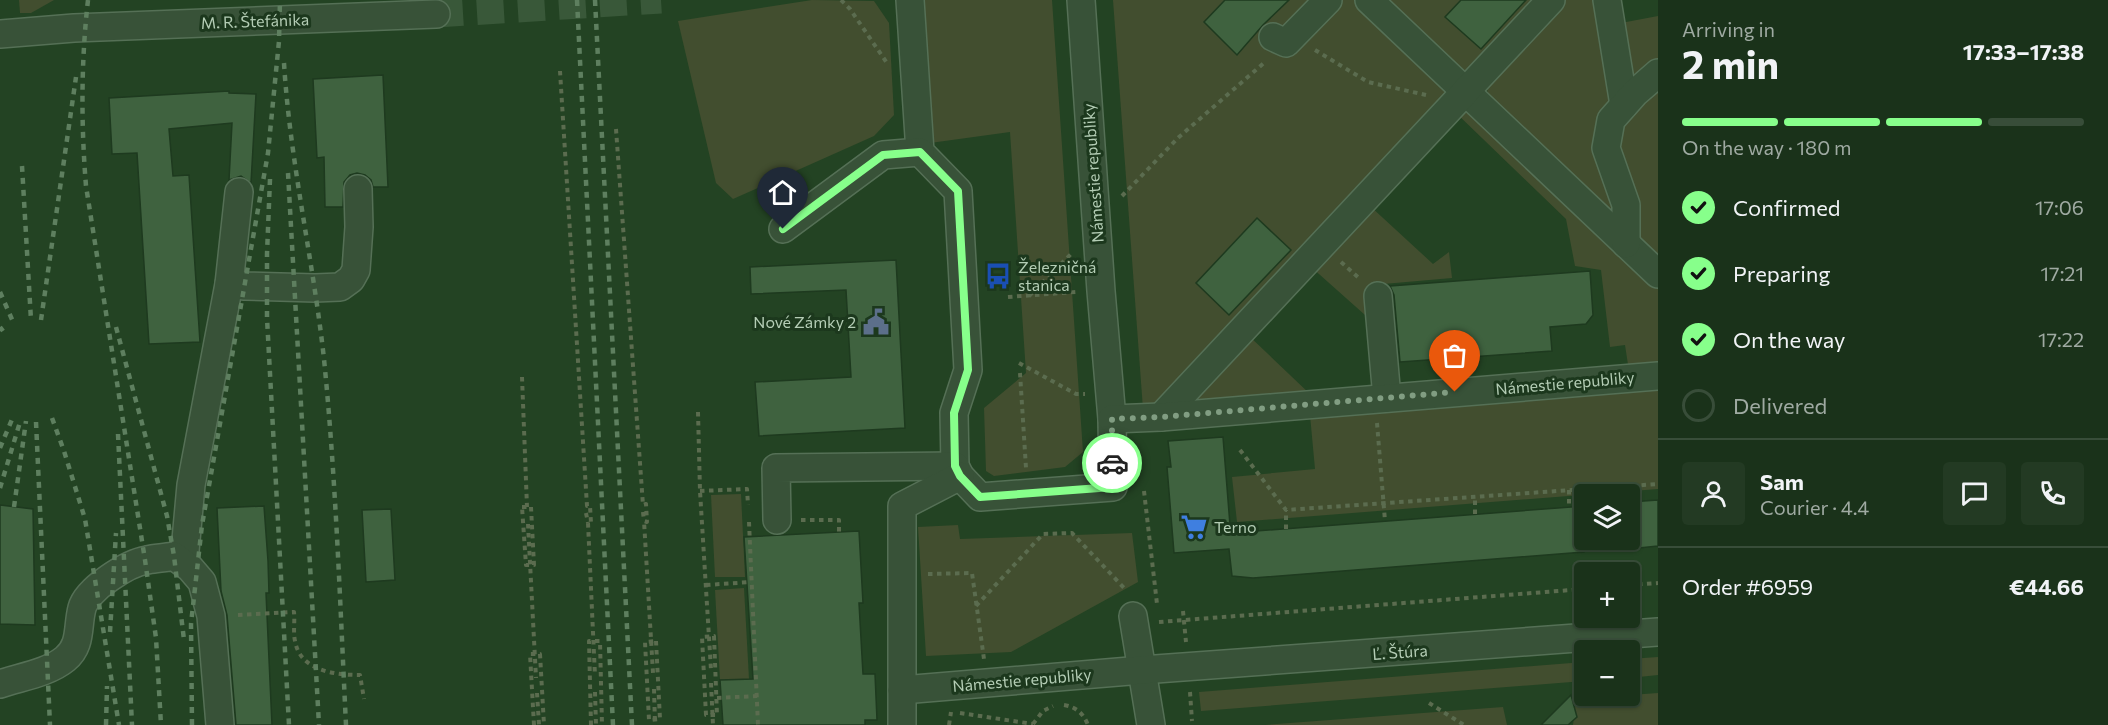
<!DOCTYPE html>
<meta charset="utf-8">
<style>
:root{--surface:#1a321a;--page:#233a23;--text:#f1f3f6;--muted:#9faaa2;--line:#384d39;--accent:#87ff8b}
body{margin:0;font-family:Commissioner,sans-serif;background:var(--page);color:var(--text);height:100vh;display:flex;flex-direction:column;font-size:22px;white-space:nowrap}
*{box-sizing:border-box;margin:0}
p{font-size:20px;color:var(--muted)}
.icon{flex:none;width:33px;height:33px;fill:none;stroke:currentColor;stroke-width:2;stroke-linecap:round;stroke-linejoin:round}
.map{position:relative;flex:1;overflow:hidden}
.drawer{display:flex;flex-direction:column;background:var(--surface);width:450px}
.drawer>*{flex:none}
.buttons{position:absolute;left:1574px;top:484px;display:grid;gap:12px}
.buttons a{display:grid;place-items:center;width:66px;height:66px;border-radius:6px;background:var(--surface);box-shadow:0 2px 4px #0004,0 0 0 2px var(--line);font-size:30px}
.pin{position:absolute;display:grid;place-items:center;width:51px;height:51px;color:#fff;margin:-62px -26px;border-radius:50% 50% 50% 0;rotate:-45deg;box-shadow:0 0 6px #0007}
.pin .icon{rotate:45deg}
.courier{position:absolute;display:grid;place-items:center;width:60px;height:60px;margin:-30px;border:4px solid #87ff8b;border-radius:50%;background:#fff;color:#222;box-shadow:0 2px 8px #0007}
.overview em{font-style:normal;font-weight:700}
.overview div{display:flex;flex-direction:column-reverse}
.overview{display:flex;align-items:center;justify-content:space-between;height:102px;padding:0 24px}
h1{font-size:39px;font-weight:700;line-height:45px}
.bar{display:grid;grid-template-columns:repeat(4,1fr);gap:9px 6px;align-content:center;height:72px;padding:0 24px}
.bar i{height:8px;border-radius:4px;background:var(--line)}
.bar .selected{background:var(--accent)}
.bar p{grid-column:span 4}
.line{display:flex;align-items:center;gap:15px;padding:0 24px;border-top:2px solid var(--line)}
.line div{flex:1}
.round{display:grid;place-items:center;flex:none;width:63px;height:63px;border-radius:6px;background:var(--page)}
ol{padding:0 24px;list-style:none}
li{display:flex;align-items:center;gap:18px;height:66px}
li p{margin-inline-start:auto}
li .icon{padding:6px;border-radius:50%;background:var(--accent);color:#111;stroke-width:4}
li:last-child{color:var(--muted)}
li i{width:33px;height:33px;border:3px solid var(--line);border-radius:50%}
main{display:flex;flex:1;min-height:0}
.map>svg:first-child{display:block}
.green{fill:#424e2f}
.building{fill:#3f623f;stroke:#1e3a1f;stroke-width:1.5}
.lines{fill:none;stroke-linecap:round;stroke-linejoin:round}
.minor-tunnel{stroke:#395839;stroke-width:27;stroke-dasharray:27 14;stroke-linecap:butt}
.minor-casing{stroke:#557056;stroke-width:30}
.path{stroke:#5b6c4f;stroke-width:4;stroke-dasharray:4.5 4.5;stroke-linecap:butt}
.minor{stroke:#385238;stroke-width:27}
.rail{stroke:#5e7f5f;stroke-width:4.5;stroke-dasharray:6 6;stroke-linecap:butt}
.done{stroke:#819d82;stroke-width:6;stroke-dasharray:0 10.8}
.route{stroke:#87ff8b;stroke-width:8}
.labels{text-anchor:middle;stroke-width:6;stroke-linejoin:round;paint-order:stroke}
.street-label{font-size:16px;fill:#b4cdb5;stroke:#1c381d}
.poi-label{font-size:16px;fill:#b4cdb5;stroke:#1c381d;text-anchor:start}
</style>
<main>
<div class="map">
<svg width="1658" height="725" viewBox="0 0 1658 725">
<rect width="100%" height="100%" fill="#234323"/>
<g class="green">
<path d="M19 0H54L31 13H20Z"/>
<path d="M812 0 874 1 889 23 894 115 874 136 733 199 716 183 678 21Z"/>
<path d="M921 0H1052L1083 452 1065 467 994 476 986 471 984 408 1026 373 1010 132 930 143Z"/>
<path d="M1113 0H1356L1445 85 1444 103 1162 405 1143 409Z"/>
<path d="M1380 0H1541L1474 72H1455Z"/>
<path d="M1562 0H1601L1605 26 1658 16V263L1488 102 1487 81Z"/>
<path d="M1472 106 1658 289V369L1629 371 1625 345 1610 347 1601 270 1575 266 1566 219 1454 111Z"/>
<path d="M1370 206 1433 264 1449 252 1452 278 1372 285 1374 323 1310 266Z"/>
<path d="M1248 335 1311 395 1190 405Z"/>
<path d="M1658 386V489L1237 522 1232 477 1315 469 1310 415Z"/>
<path d="M741 494 745 577H715L711 495Z"/>
<path d="M958 525 960 539 1132 533 1138 582 1011 652 926 656 918 527Z"/>
<path d="M744 588 749 679 720 680 715 590Z"/>
<path d="M1658 657V675L1629 678V659Z"/>
<path d="M1584 662V681L1201 711 1199 692Z"/>
<path d="M1658 693V725H1573L1576 699Z"/>
<path d="M1503 707 1507 725H1265Z"/>
</g>
<g class="building">
<path d="M1225 0H1289L1263 25 1237 55 1204 22Z"/>
<path d="M1461 0H1526L1481 49 1445 17Z"/>
<path d="M383 75 388 187H373L371 180 365 175 357 173 350 175 344 182 343 207H325L324 157 317 158 313 79Z"/>
<path d="M229 91V93L256 94 251 183 241 176 229 180 232 123 169 129 173 176 189 175 200 342 149 344 137 153 112 154 109 98Z"/>
<path d="M1257 218 1291 250 1229 315 1196 283Z"/>
<path d="M896 260 905 428 759 436 755 382 851 377 846 290 751 294 750 267Z"/>
<path d="M1590 271 1593 315 1586 324 1550 327 1552 351 1400 362 1394 295 1390 286Z"/>
<path d="M1223 437 1230 525 1242 526 1243 532 1584 506V552L1253 578 1232 576 1229 549 1174 553 1167 467H1171L1168 441Z"/>
<path d="M1658 500V546L1629 549V502Z"/>
<path d="M0 505 33 509 35 625 0 624Z"/>
<path d="M264 506 268 561 269 593H266L272 725H236L227 615 221 591 217 508Z"/>
<path d="M391 509 395 580 366 582 362 510Z"/>
<path d="M859 531 863 603H859L863 674H875L877 720H865V725H723L720 680 753 679 744 537Z"/>
<path d="M1571 695 1577 717 1568 725H1541Z"/>
</g>
<g class="lines">
<path class="minor-tunnel" d="M436 14 661 0"/>
<g class="minor-casing">
<g id="minor">
<path d="M910 0 920 152 958 191 968 370 954 413 955 466 960 476 980 497 1113 487 1112 419 1101 291 1081 0"/>
<path d="M1369 0 1658 274"/>
<path d="M1607 0 1624 105"/>
<path d="M0 34 74 28 436 14"/>
<path d="M1273 37 1286 43 1328 0"/>
<path d="M783 229 883 155 920 152"/>
<path d="M1626 244V205L1606 148 1611 120 1635 93 1658 73"/>
<path d="M229 284 245 286 315 288 340 287 351 279 356 270 359 227 358 189"/>
<path d="M1378 296 1387 398"/>
<path d="M1161 417 1551 0"/>
<path d="M1112 419 1161 417 1658 376"/>
<path d="M777 520 776 468 955 466"/>
<path d="M184 562 191 485 229 284 239 192"/>
<path d="M1133 616 1151 725"/>
<path d="M0 684C20 677 48 673 65 659 82 645 77 627 82 608 87 589 128 563 147 560 156 558 165 558 174 556L190 568 202 582 211 616 220 725"/>
<path d="M902 690 1142 670 1658 632"/>
<path d="M902 725V506L960 476"/>
</g>
</g>
<g class="path">
<path d="M841 0 850 9 887 63"/>
<path d="M1315 50 1368 82 1426 95"/>
<path d="M560 71 587 506H590L591 523H588L595 676"/>
<path d="M616 129 643 505 646 504 647 522 644 521 653 673"/>
<path d="M1122 196 1179 137 1265 62"/>
<path d="M1341 262 1360 279"/>
<path d="M1029 296 1071 254"/>
<path d="M1008 297 1076 292"/>
<path d="M1019 363 1076 394H1085"/>
<path d="M1020 373 1026 468"/>
<path d="M522 377 527 507"/>
<path d="M698 412 700 491 711 670"/>
<path d="M1377 423 1385 521"/>
<path d="M1240 450 1286 510 1658 484"/>
<path d="M1569 490V507"/>
<path d="M700 491 747 489 748 505"/>
<path d="M1144 491 1157 604"/>
<path d="M522 507H531L534 565H526Z"/>
<path d="M643 512 644 521"/>
<path d="M586 513 588 523"/>
<path d="M1475 514V497"/>
<path d="M801 520H839V532"/>
<path d="M749 522 758 725"/>
<path d="M528 524 536 678"/>
<path d="M1286 529V510"/>
<path d="M928 574 972 573 984 659"/>
<path d="M706 585 751 582"/>
<path d="M1629 585 1658 583"/>
<path d="M976 606 1043 534 1072 533 1126 590"/>
<path d="M1183 611 1186 642"/>
<path d="M238 615 294 612C295 621 293 632 295 641 300 671 335 675 360 675L364 699"/>
<path d="M1159 622 1584 589"/>
<path d="M714 636 717 715H706L702 637Z"/>
<path d="M656 641 660 719 649 720 645 642Z"/>
<path d="M711 683 713 725"/>
<path d="M654 689 655 725"/>
<path d="M595 692 596 725"/>
<path d="M1190 692 1192 721"/>
<path d="M537 693 539 725"/>
<path d="M717 698 757 696"/>
<path d="M1429 703 1464 725"/>
<path d="M1064 705C1076 707 1083 713 1088 725"/>
<path d="M960 713 1033 724"/>
<path d="M1033 724 1043 711 1053 706"/>
<path d="M534 725 530 654H540L544 725"/>
<path d="M591 725 589 641H600L602 725"/>
<path d="M949 725 951 712"/>
</g>
<use href="#minor" class="minor"/>
<g class="rail">
<path d="M88 0C81 61 81 125 86 186L145 560 156 638 161 725"/>
<path d="M577 0 613 725"/>
<path d="M595 0 632 725"/>
<path d="M284 63C290 162 313 259 324 359 336 480 340 603 346 725"/>
<path d="M22 166 31 320"/>
<path d="M288 173 319 725"/>
<path d="M270 179 267 254V318L289 725"/>
<path d="M0 292 14 324"/>
<path d="M41 320 76 77"/>
<path d="M0 327 3 331"/>
<path d="M116 327 167 516 174 556 184 640"/>
<path d="M52 418 64 451 85 519 119 725"/>
<path d="M36 422 50 725"/>
<path d="M118 434 132 725"/>
<path d="M0 448 13 417"/>
<path d="M0 488 20 422"/>
<path d="M14 507 26 421"/>
<path d="M110 632 116 533"/>
<path d="M106 725 107 686"/>
<path d="M192 725 191 624 202 525 268 153 279 41 280 0"/>
</g>
</g>
<g class="lines">
<path class="done" d="M1112 463V419L1161 417 1455 392"/>
<path class="route" d="M783 229 883 155 920 152 958 191 968 370 954 413 955 466 960 476 980 497 1113 487 1112 463"/>
</g>
<defs>
<g id="bus-bare" transform="scale(2.07)"><path d="M-5-6H5V4H4V6H2V4H-2V6H-4V4H-5ZM-3.5-4V0h7V-4ZM-3.5 1.2v1.5H-2V1.2ZM2 1.2v1.5H3.5V1.2Z" fill="#1a4fb4" stroke="#1c381d" stroke-width="2.5" paint-order="stroke"/></g>
<g id="civic-bare" transform="scale(2.07)"><path d="M-.6-6.5H3V-4.5H.6V-3L4-1V1h2V6H-6V1h2V-1L-.6-3ZM-1.2 2.5V6h2.4V2.5Z" fill="#5c6f8a" stroke="#1c381d" stroke-width="2.5" paint-order="stroke"/></g>
<g id="supermarket-bare" transform="scale(2.07)"><path d="M-6-5.5h2.5l.6 2H6L4.5 2H-2.5L-4.4-4H-6ZM-1.5 3.2a1.3 1.3 0 1 0 .1 0ZM3 3.2a1.3 1.3 0 1 0 .1 0Z" fill="#3f7fe0" stroke="#1c381d" stroke-width="2.5" paint-order="stroke"/></g>
</defs>
<g fill-rule="evenodd">
<use href="#bus-bare" x="998" y="276"/>
<use href="#civic-bare" x="876" y="322"/>
<use href="#supermarket-bare" x="1194" y="527"/>
</g>
<g class="labels">
<g class="street-label">
<text transform="translate(255 21) rotate(-2)" y="6">M. R. Štefánika</text>
<text transform="translate(1093 173) rotate(-94)" y="6">Námestie republiky</text>
<text transform="translate(1565 383) rotate(-5)" y="6">Námestie republiky</text>
<text transform="translate(1400 652) rotate(-4)" y="6">Ľ. Štúra</text>
<text transform="translate(1022 680) rotate(-5)" y="6">Námestie republiky</text>
</g>
<g class="poi-label">
<text x="1018" y="273">Železničná<tspan x="1018" dy="18">stanica</tspan></text>
<text x="856" y="328" text-anchor="end">Nové Zámky 2</text>
<text x="1214" y="533">Terno</text>
</g>
</g>
</svg>
<div class="buttons">
<a><svg class="icon" aria-label="layers" viewBox="0 0 24 24"><path d="M12 4l9 5-9 5-9-5zM3 14l9 5 9-5"/></svg></a>
<a>+</a>
<a>−</a>
</div>
<div class="pin" style="left:1455px;top:392px;background:#ea580c"><svg class="icon" aria-label="bag" viewBox="0 0 24 24"><path d="M5 8h14l-1 12H6zM9 8a3 3 0 0 1 6 0"/></svg></div>
<div class="pin" style="left:783px;top:229px;background:#1f2937"><svg class="icon" aria-label="home" viewBox="0 0 24 24"><path d="M3 11l9-7 9 7M6 9v11h12V9"/></svg></div>
<div class="courier" style="left:1112px;top:463px"><svg class="icon" aria-label="car" viewBox="0 0 24 24"><path d="M5 17H2v-5l4-1 3-4h7l3 4 3 1v5h-3M9 17h6M6 11h13"/><circle cx="7" cy="17" r="2"/><circle cx="17" cy="17" r="2"/></svg></div>
</div>
<section class="drawer">
<div class="overview"><div><h1>2 min</h1><p>Arriving in</p></div><em>17:33–17:38</em></div>
<div class="bar"><i class="selected"></i><i class="selected"></i><i class="selected"></i><i></i><p>On the way · 180 m</p></div>
<ol>
<li><svg class="icon" aria-label="check" viewBox="0 0 24 24"><path d="M5 12l5 5 9-10"/></svg>Confirmed<p>17:06</p></li>
<li><svg class="icon" aria-label="check" viewBox="0 0 24 24"><path d="M5 12l5 5 9-10"/></svg>Preparing<p>17:21</p></li>
<li><svg class="icon" aria-label="check" viewBox="0 0 24 24"><path d="M5 12l5 5 9-10"/></svg>On the way<p>17:22</p></li>
<li><i></i>Delivered</li>
</ol>
<div class="line" style="height:108px"><a class="round"><svg class="icon" aria-label="person" viewBox="0 0 24 24"><circle cx="12" cy="8" r="4"/><path d="M4 21q1-7 8-7t8 7"/></svg></a><div><b>Sam</b><p>Courier · 4.4</p></div><a class="round"><svg class="icon" aria-label="chat" viewBox="0 0 24 24"><path d="M4 5h16v11H9l-5 4z"/></svg></a><a class="round"><svg class="icon" aria-label="phone" viewBox="0 0 24 24"><path d="M5 4h4l2 5-3 2q2 4 5 5l2-3 5 2v4C11 20 4 13 5 4z"/></svg></a></div>
<div class="line" style="height:78px"><div>Order #6959</div><b>€44.66</b></div>
</section>
</main>
